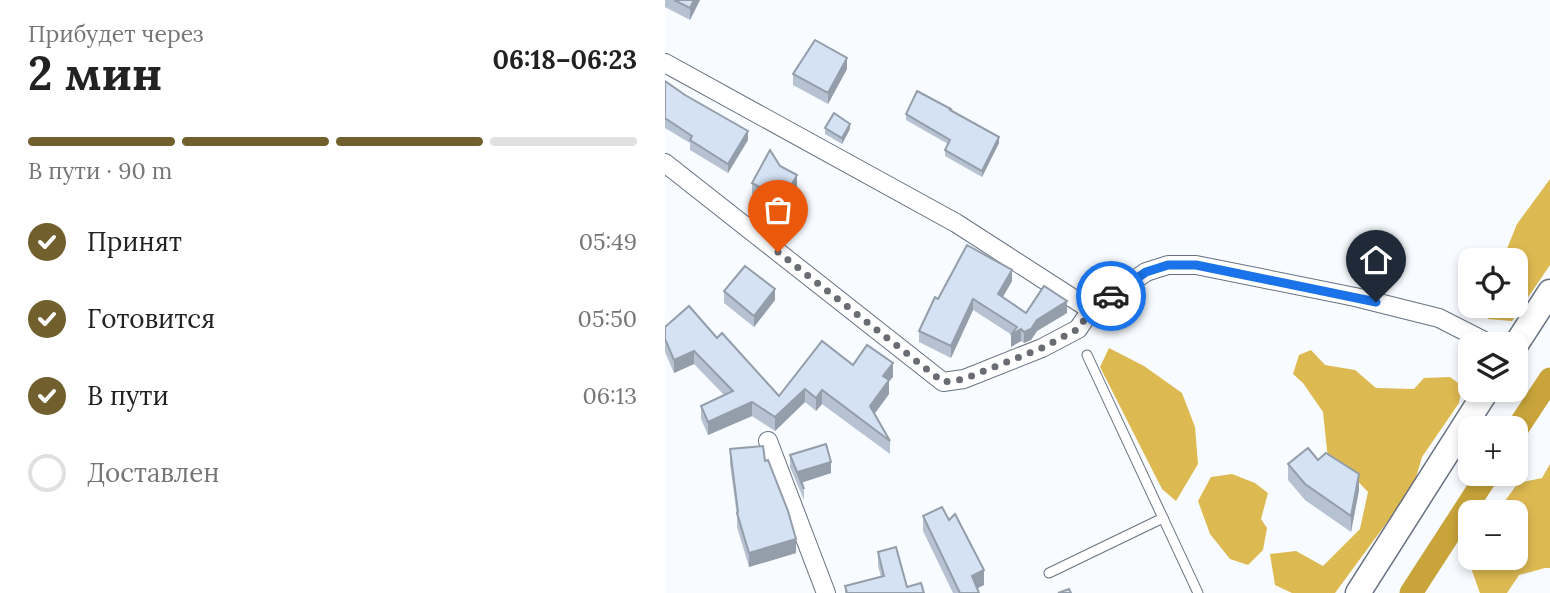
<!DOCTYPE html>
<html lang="ru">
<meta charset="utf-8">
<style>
:root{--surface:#fff;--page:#f2f2f2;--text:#222;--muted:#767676;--line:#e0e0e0;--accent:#715f2e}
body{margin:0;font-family:Lora,serif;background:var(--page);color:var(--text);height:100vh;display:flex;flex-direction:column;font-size:26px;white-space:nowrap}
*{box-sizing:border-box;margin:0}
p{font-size:23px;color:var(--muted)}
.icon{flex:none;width:38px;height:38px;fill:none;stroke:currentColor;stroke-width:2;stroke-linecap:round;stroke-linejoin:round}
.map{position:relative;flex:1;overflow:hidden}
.details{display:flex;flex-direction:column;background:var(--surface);width:665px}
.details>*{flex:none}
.controls{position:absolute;left:793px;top:248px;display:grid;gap:14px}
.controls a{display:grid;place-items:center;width:70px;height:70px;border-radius:14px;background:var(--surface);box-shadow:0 4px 10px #0003;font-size:35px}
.pin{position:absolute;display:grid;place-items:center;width:60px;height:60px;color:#fff;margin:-72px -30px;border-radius:50% 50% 50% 0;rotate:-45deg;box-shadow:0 0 7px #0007}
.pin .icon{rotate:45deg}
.courier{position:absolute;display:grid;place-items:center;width:70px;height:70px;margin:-35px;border:5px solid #1a73e8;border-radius:50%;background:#fff;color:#222;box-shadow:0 2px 9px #0007}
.headline em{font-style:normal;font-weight:700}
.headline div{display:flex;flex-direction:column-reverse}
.headline{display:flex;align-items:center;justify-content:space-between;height:119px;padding:0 28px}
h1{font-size:46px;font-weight:700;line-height:52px}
.bar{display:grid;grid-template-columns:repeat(4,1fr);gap:10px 7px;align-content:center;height:84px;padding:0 28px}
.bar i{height:9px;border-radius:5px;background:var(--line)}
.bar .on{background:var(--accent)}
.bar p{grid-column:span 4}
ol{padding:0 28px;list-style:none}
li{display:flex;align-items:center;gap:21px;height:77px}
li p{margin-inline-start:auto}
li .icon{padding:7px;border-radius:50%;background:var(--accent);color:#fff;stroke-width:4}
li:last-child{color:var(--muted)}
li i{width:38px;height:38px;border:4px solid var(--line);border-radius:50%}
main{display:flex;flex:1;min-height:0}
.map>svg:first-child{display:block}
.forest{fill:#ddb952}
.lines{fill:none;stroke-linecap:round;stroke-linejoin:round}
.canal{stroke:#c8a43a;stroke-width:23}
.lane-casing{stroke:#667181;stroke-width:11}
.street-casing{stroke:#667181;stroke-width:20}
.secondary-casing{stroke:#667181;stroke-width:27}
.lane{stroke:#fff;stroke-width:9}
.street{stroke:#fff;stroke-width:18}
.secondary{stroke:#fff;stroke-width:24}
.wall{fill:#b6c2d1}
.shaded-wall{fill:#949eaa}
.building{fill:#d4e2f3;stroke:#949eaa;stroke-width:2}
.done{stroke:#696d73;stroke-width:7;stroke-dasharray:0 12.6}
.route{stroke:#1a73e8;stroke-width:9}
</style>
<main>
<section class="details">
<div class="headline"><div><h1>2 мин</h1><p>Прибудет через</p></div><em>06:18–06:23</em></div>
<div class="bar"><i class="on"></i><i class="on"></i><i class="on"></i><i></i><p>В пути · 90 m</p></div>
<ol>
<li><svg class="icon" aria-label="check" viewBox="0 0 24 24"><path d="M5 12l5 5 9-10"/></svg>Принят<p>05:49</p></li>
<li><svg class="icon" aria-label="check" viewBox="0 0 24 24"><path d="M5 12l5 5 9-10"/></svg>Готовится<p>05:50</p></li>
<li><svg class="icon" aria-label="check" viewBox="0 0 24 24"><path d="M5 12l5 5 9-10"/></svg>В пути<p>06:13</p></li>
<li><i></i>Доставлен</li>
</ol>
</section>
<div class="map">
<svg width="885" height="593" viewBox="0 0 885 593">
<rect width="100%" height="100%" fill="#f8fbff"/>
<g class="forest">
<path d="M885 179V265L847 321 823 319 817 308 818 306H850V261H837L852 224Z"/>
<path d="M444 348 479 366 517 393 530 427 533 464 511 501 497 489 435 367Z"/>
<path d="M646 350 660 365 690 370 711 388 749 389 759 378 785 377 797 386 794 403 757 457 750 481 723 521 670 593H627L610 585 605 554 631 551 658 566 695 529 703 492 684 472 663 459 658 412 638 383 628 374 634 355Z"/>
<path d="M885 464V568H880L854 575 842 593H815L806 568 809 558H850V513H831L853 483 877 478Z"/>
<path d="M567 474 590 483 603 493 596 519 602 528 598 550 583 565 565 559 545 534 533 501 546 477Z"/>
</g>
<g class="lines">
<g class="canal">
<path d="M850 432 885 379"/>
<path d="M746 593 823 474"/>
</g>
<g class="lane-casing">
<g id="lane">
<path d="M422 355 498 518"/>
<path d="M384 573 498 518 533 593"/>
</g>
</g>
<g class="street-casing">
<g id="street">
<path d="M0 63 291 223 426 310 481 272 503 265H531L690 297 774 318 827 345"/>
<path d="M0 163 278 382 299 379 377 348 413 329 426 310"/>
<path d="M103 441 161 593"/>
</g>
</g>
<g class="secondary-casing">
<g id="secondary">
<path d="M850 346 885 292"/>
<path d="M693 593 822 390"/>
</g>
</g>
<use href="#lane" class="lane"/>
<use href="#street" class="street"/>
<use href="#secondary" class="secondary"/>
</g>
<g class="wall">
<path d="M0 0H35L25 20 0 7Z"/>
<path d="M182 69 163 104 128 85V74Z"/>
<path d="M0 81 83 140 63 173 25 150V143L0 128Z"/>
<path d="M286 111 334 143 317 177 280 156V150L283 144 241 120V114Z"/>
<path d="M160 128 185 129 177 144 160 134Z"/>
<path d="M115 166 132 186 118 211 87 194V183Z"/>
<path d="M347 281 338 297 361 313H402L372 331 366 340 359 343 356 341 346 347 347 335 308 310 286 358 254 342V331L273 299Z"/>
<path d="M59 291 110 300 89 327 59 303Z"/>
<path d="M0 327 52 338 114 396 188 365 228 377 224 381V394L209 414 225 441V454L157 404 151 411 140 402 110 431 87 416 43 435 36 419V406L59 395 29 364 9 373 0 352Z"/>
<path d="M65 449 100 461 131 553 84 567 72 527V516L65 464Z"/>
<path d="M125 455 166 473 136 482 139 489V500L125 467Z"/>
<path d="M653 460 694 490 686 532 640 500 623 480V464Z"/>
<path d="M258 516 319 585 312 588 314 593H288L258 531Z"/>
<path d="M213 552 242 587 259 593H180V586L216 577 213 566Z"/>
</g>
<g class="shaded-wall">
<path d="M29 0H35L25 20V8Z"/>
<path d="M182 58V69L163 104V93Z"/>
<path d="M185 124V129L177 144V138Z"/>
<path d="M83 131V140L63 173V164Z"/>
<path d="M334 137V143L317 177V171Z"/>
<path d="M132 175V186L118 211V200Z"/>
<path d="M347 270V281L333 305V294Z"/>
<path d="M110 289V300L89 327V316Z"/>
<path d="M308 299V310L286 358V346Z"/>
<path d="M402 301V313L372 331 366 340 359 343V332L372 320Z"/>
<path d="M356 329V341L346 347V335Z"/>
<path d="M29 351V364L9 373V360Z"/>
<path d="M228 363V377L224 381V394L205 420V406L218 376Z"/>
<path d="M140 389V402L110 431V417Z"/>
<path d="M157 390V404L151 411V398Z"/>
<path d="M87 402V416L43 435V422Z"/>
<path d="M166 462V473L136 483 133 472Z"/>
<path d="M694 474V490L686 532V516Z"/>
<path d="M131 539V553L84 567V553Z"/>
<path d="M319 570V585L307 591V576Z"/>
</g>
<g class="building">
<path d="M9 0H29L25 8Z"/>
<path d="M150 40 182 58 163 93 128 74Z"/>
<path d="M0 81 20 95 83 131 63 164 25 140 27 136 0 118Z"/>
<path d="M252 91 286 109 285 110 334 137 317 171 280 150 285 140 241 114Z"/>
<path d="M169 113 185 124 177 138 160 128Z"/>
<path d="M105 150 115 166 132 175 118 200 87 183Z"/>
<path d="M302 245 347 270 333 294 361 313 379 286 402 301 372 320 366 329 359 332 356 329 346 335 352 327 308 299 286 346 254 331 270 297 273 299Z"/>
<path d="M80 266 110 289 89 316 59 291Z"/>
<path d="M24 306 52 338 57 333 114 396 157 341 188 365 202 345 228 363 218 376 224 380 205 406 225 441 157 390 151 398 140 389 110 417 87 402 43 422 36 406 68 391 29 351 9 360 0 339V327Z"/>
<path d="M161 444 166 462 133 472 139 489 125 455Z"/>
<path d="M98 446 100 461 103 460 123 511 131 539 84 553 72 513 73 512 65 449Z"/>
<path d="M643 448 653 460 661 453 694 474 686 516 640 484 623 464Z"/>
<path d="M277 507 284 520 290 514 319 570 307 576 314 593H295L258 516Z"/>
<path d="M231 547 242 587 256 583 259 593H182L180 586 219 576 213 552Z"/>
<path d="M404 589 406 593H393Z"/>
</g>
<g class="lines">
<path class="done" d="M113 252 278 382 299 379 377 348 413 329 426 310 446 296"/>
<path class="route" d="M446 296 481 272 503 265H531L711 302"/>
</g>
</svg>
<div class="controls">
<a><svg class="icon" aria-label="locate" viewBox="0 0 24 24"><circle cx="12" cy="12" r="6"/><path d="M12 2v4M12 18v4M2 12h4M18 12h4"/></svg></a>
<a><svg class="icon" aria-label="layers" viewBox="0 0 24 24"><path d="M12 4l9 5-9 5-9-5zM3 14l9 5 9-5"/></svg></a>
<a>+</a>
<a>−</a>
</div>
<div class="pin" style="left:113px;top:252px;background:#ea580c"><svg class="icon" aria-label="bag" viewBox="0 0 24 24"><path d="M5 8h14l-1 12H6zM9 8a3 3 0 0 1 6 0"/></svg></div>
<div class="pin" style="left:711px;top:302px;background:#1f2937"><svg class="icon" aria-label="home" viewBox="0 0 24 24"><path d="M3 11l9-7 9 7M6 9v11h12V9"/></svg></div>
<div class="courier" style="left:446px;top:296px"><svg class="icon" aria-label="car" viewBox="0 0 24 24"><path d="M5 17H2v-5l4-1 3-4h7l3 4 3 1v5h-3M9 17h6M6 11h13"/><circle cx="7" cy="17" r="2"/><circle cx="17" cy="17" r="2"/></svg></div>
</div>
</main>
